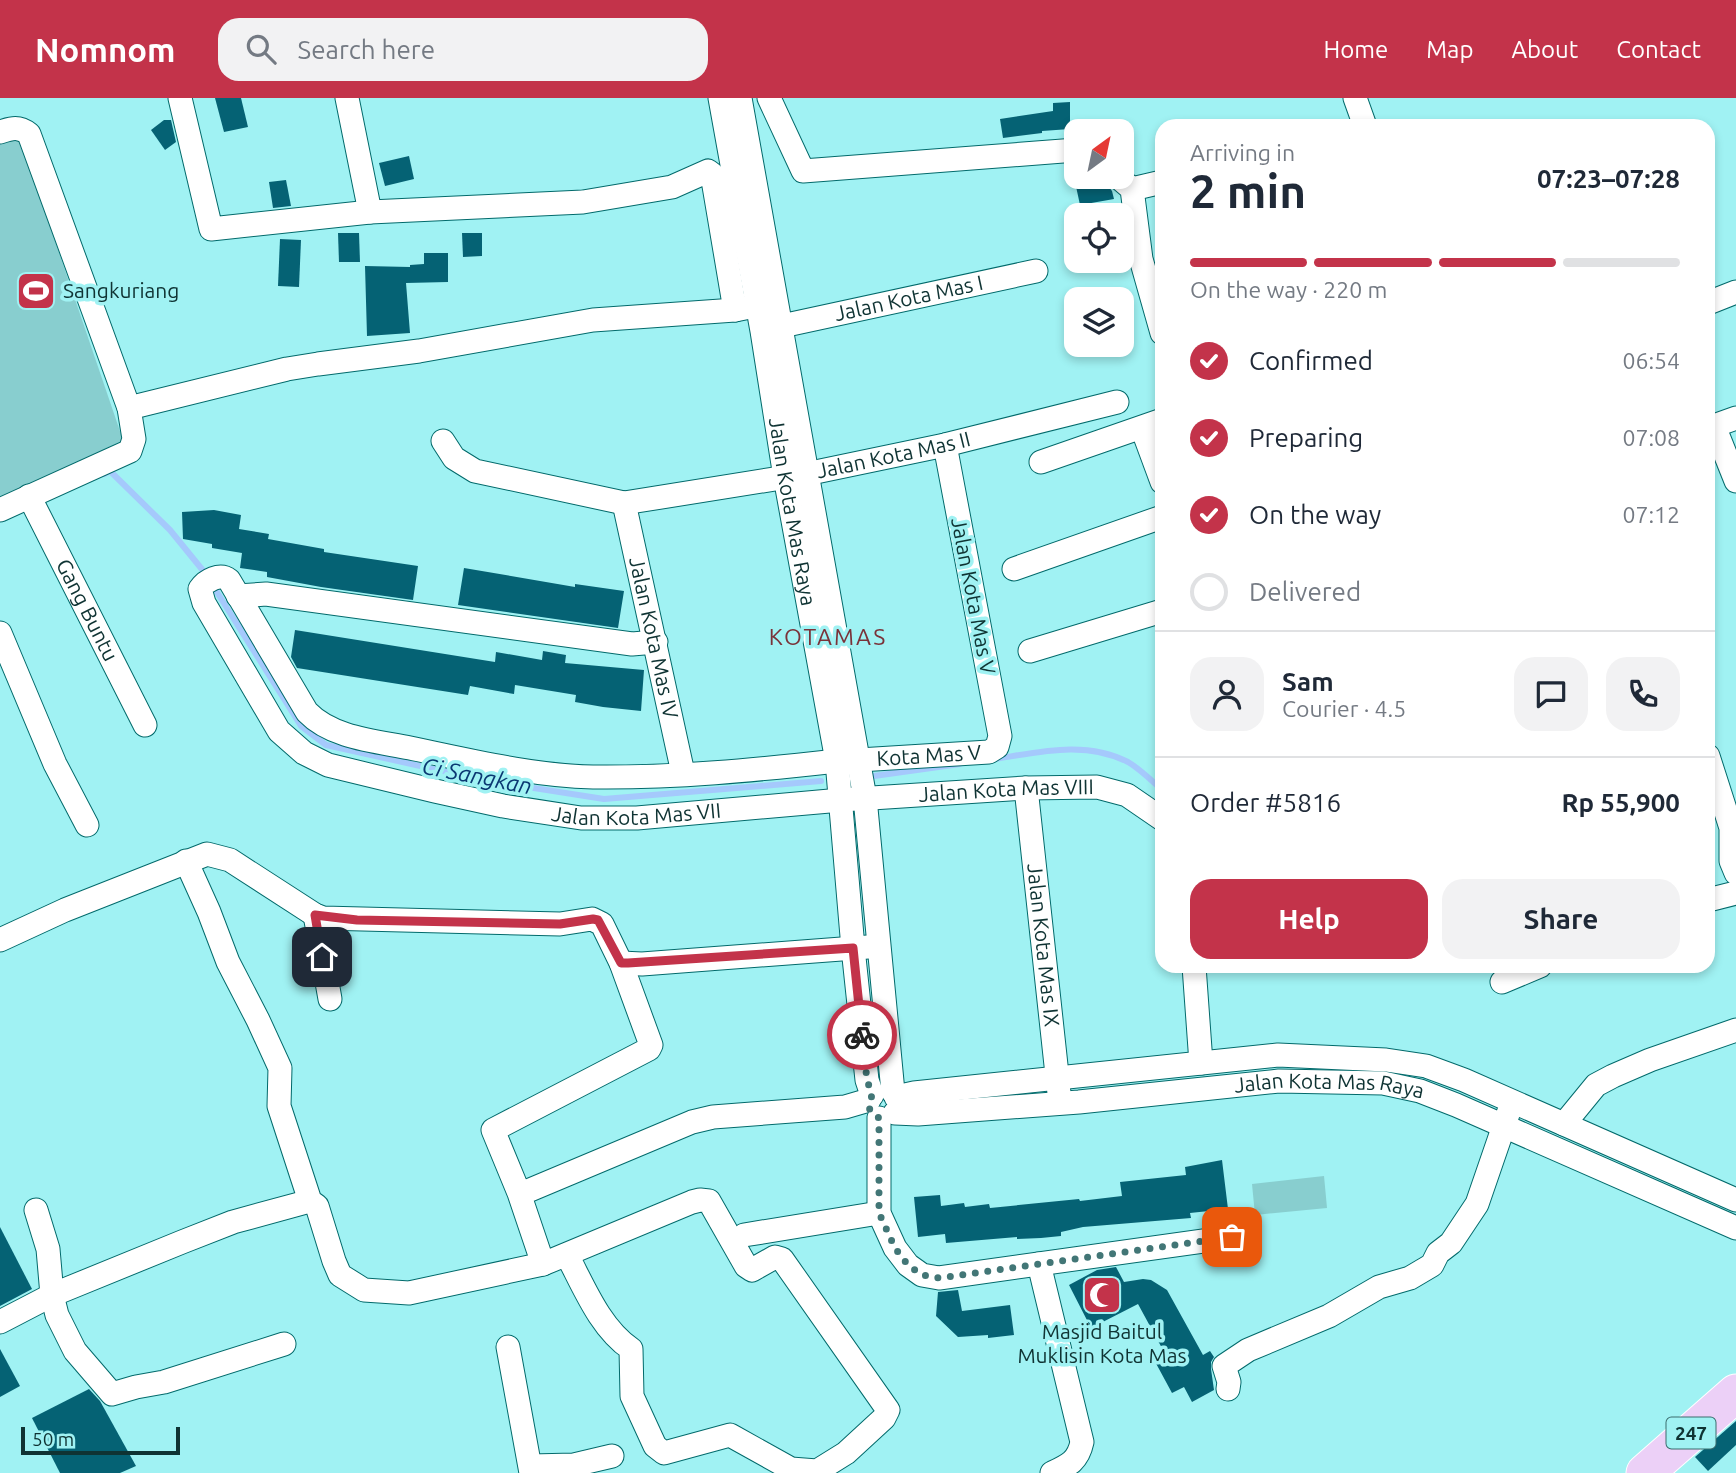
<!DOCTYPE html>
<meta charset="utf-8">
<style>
:root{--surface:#fff;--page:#f2f2f3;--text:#1f2937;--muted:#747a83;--line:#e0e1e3;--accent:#c3334a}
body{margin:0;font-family:Ubuntu,sans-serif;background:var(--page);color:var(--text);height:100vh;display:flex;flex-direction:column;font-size:26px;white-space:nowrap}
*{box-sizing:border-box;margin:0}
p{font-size:23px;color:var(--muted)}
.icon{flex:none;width:38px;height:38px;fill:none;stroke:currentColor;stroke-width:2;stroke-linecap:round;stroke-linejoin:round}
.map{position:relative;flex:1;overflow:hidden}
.panel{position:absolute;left:1155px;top:21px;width:560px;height:854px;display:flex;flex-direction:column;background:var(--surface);border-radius:21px;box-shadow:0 4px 10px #0003}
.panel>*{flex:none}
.needle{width:46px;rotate:33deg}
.tools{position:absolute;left:1064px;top:21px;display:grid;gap:14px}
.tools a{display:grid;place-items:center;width:70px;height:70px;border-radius:14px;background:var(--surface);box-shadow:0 4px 10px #0003;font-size:35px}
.scale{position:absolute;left:21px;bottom:18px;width:159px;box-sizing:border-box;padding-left:7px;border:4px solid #0f3333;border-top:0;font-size:19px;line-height:24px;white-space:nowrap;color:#0f3333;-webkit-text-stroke:5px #a0f2f3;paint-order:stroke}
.pin{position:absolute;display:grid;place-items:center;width:60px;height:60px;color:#fff;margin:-30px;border-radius:14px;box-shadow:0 4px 10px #0006}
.courier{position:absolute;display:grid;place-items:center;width:70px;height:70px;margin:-35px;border:5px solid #c3334a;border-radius:50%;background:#fff;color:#222;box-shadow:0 2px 9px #0007}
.headline em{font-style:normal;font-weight:700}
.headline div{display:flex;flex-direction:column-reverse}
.headline{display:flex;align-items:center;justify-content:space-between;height:119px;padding:0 35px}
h1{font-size:46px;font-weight:700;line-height:52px}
.bar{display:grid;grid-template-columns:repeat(4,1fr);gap:10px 7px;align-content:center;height:84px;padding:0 35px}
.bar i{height:9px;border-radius:5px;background:var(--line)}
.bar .active{background:var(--accent)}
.bar p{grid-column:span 4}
.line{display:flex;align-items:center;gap:18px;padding:0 35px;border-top:2px solid var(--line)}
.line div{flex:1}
.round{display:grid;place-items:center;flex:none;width:74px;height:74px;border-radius:21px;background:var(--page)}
ol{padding:0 35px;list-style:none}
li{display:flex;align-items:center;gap:21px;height:77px}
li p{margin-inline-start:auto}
li .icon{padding:7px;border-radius:50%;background:var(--accent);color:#fff;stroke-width:4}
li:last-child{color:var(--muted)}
li i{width:38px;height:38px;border:4px solid var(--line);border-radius:50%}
.primary-button{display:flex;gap:14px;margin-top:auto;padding:14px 35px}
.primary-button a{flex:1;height:80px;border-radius:21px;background:var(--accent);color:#fff;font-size:28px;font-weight:700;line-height:80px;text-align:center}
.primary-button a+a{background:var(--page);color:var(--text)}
header{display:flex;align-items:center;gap:42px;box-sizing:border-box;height:98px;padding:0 35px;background:var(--accent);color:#fff}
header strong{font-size:33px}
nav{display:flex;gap:38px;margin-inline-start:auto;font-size:24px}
.search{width:490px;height:63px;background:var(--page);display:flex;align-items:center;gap:18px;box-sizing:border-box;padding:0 24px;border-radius:21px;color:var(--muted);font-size:26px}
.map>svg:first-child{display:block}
.green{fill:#88cecf}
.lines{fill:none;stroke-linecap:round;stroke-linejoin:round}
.stream{stroke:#a5c9fc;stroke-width:6}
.building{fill:#056274}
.minor-casing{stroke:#026a6b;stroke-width:25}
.primary-casing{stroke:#fff;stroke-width:39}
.minor{stroke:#fff;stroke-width:23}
.primary{stroke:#ecd0f7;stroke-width:37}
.done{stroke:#427676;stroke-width:7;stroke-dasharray:0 12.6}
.route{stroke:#c3334a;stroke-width:9}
.labels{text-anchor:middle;stroke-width:7;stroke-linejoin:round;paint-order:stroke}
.shield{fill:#a0f2f3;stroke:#3a6c6d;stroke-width:2}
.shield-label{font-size:19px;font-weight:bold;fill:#0f3333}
.poi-label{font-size:21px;fill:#0f3333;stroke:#a0f2f3;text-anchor:start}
.street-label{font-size:21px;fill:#0f3333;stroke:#a0f2f3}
.neighbourhood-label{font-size:23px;letter-spacing:2px;fill:#7a3239;stroke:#a0f2f3}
.water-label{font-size:23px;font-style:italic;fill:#0a3872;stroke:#a0f2f3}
</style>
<header>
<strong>Nomnom</strong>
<div class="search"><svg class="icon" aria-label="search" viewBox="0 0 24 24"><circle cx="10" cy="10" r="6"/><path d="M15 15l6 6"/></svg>Search here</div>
<nav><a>Home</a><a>Map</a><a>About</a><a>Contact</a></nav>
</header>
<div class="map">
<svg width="1736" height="1375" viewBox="0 0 1736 1375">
<rect width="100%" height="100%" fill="#a0f2f3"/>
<g class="green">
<path d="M19 37 123 342 0 404V45Z"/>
<path d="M1324 1078 1327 1110 1255 1117 1252 1086Z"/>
</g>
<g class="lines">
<g class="stream">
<path d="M104 376 110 373 170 432 205 475"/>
<path d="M215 491 301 628 326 647 483 682 604 701 821 683"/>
<path d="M995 661C1039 654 1086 642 1128 664 1140 671 1152 683 1162 692"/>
<path d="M874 678 960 666"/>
</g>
</g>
<g class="building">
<path d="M215 0H241L248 29 224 34Z"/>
<path d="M1070 4V31L1042 33V35L1003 40 1000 21 1053 13V5Z"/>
<path d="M164 22H171L176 44 165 52 151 32Z"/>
<path d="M409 58 414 81 385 88 379 65Z"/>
<path d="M1074 79H1104L1105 84 1112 93 1114 101 1080 107Z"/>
<path d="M286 82 291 108 273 110 269 84Z"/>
<path d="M338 135H359L360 164H339Z"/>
<path d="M462 135H482V158L463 159Z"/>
<path d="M280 141 301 142 299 189 278 188Z"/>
<path d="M424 155H448V184L406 185 410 235 367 238 365 168 410 169V167L424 166Z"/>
<path d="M214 412 241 417 239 431 269 436 268 441 324 451V454L418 468 413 502 321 489 267 479V474L240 470 242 455 212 450V446L183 441 182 414Z"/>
<path d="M464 470 575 489V486L624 493 618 530 458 507Z"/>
<path d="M295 532 495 564 496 554 542 562 543 553 566 557 565 565 644 572 641 613 603 609 575 604 576 597 515 587 514 596 470 588 468 597 297 570 291 559Z"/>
<path d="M1222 1062 1228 1111 1190 1115 1191 1120 1083 1129 1061 1134V1138L1041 1140 1017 1141V1139L946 1145 945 1136 918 1139 914 1099 940 1097 941 1108 964 1105 965 1109 989 1106 990 1110 1079 1101 1080 1103 1122 1098 1120 1084 1186 1077 1185 1069Z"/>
<path d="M0 1129 32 1191 0 1208Z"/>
<path d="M1116 1169 1124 1184 1143 1181 1151 1182 1167 1192 1203 1257 1210 1253 1214 1259 1211 1264V1271L1214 1292 1192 1304 1184 1289 1172 1295 1152 1258 1163 1252 1138 1206 1091 1230 1069 1187 1097 1172Z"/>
<path d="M958 1192 962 1213 1010 1207 1014 1237 988 1240V1237L958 1239 936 1218 938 1194Z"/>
<path d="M0 1251 20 1288 0 1299Z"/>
<path d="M89 1291 100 1303 136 1368 120 1375H60L32 1320Z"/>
<path d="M1736 1323V1347L1708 1373 1695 1359Z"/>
</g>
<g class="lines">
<g class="minor-casing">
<g id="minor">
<path d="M180 0 211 131 370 114 583 104 672 89 708 73 712 76 735 212"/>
<path d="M347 0 370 114"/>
<path id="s1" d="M720 0 762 233 785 379 837 663 853 850 867 982 872 997"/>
<path d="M740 0 865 700 893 994"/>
<path d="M769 0 803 73 1076 52"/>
<path d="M1355 0 1365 28"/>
<path d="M0 34C12 30 19 28 29 36L129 310 134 341 130 353 0 412"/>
<path d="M1118 79 1132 91 1141 161 1162 235"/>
<path d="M1132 91 1162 84"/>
<path d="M1708 205 1736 194"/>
<path id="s2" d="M768 231 1036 173"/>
<path d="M129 310 287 271 318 266 419 253 593 222 735 212 750 209"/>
<path d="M1714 328 1736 383"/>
<path d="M1142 330 1162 384"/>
<path d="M1708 330 1736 320"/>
<path id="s3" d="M443 343 454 360 475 373 624 405 806 376 945 347 1117 304"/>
<path d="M1041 364 1162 322"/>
<path id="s4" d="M29 398 145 627"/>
<path id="s5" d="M624 405 683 675"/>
<path d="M1014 471 1162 419"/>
<path d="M238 498 266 496 632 546 656 544"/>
<path d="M0 535 55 666 87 727"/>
<path d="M1030 553 1162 513"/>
<path d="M1708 658 1731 730V763L1736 775"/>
<path id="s6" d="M859 662 989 654 997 649 1000 638 945 347"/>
<path id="s7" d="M837 663C756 672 674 680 593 679 534 678 468 662 410 650 375 643 332 640 307 614L229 482C220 475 206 482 200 491L204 505 279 633 304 655 328 667 435 693 503 708 581 720H637L841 702 1026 690 1097 689 1127 697 1162 721"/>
<path id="s8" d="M1026 690 1059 995"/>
<path d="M186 763 209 814 228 864 258 922 280 970 279 1008 310 1103 317 1108 334 1163 340 1177 364 1192 409 1195 543 1166 692 1104 700 1102 709 1103 746 1168 752 1172 775 1159 782 1161 888 1312 884 1320 846 1355 817 1373 791 1371 730 1337 664 1355 655 1348 632 1298 631 1251C600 1230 584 1189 567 1157"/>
<path d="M1708 802 1736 795"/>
<path d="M315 817 330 901"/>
<path d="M0 842 65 812 207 756 230 762 315 817 323 820 560 826 592 821 602 826 621 865 651 947 649 951 493 1032 519 1095 543 1166"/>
<path d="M621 865 642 866 868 849"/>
<path d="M1194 868 1201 965"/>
<path d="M1502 884 1540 868"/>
<path d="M896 999 914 995 1278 957 1386 962 1426 968 1464 982 1736 1102"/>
<path id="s9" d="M895 1015 918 1016 1079 1004 1279 983 1383 985 1420 993 1456 1007 1736 1130"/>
<path d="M879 1020V1115L895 1150 908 1167 922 1177 939 1180 1232 1139"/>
<path d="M1564 1026 1596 987 1613 978 1650 962 1736 932"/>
<path d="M530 1092 692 1024 713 1019 845 1009 869 1002"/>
<path d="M36 1112 48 1151 52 1197 57 1217 75 1253 112 1296 136 1289 164 1284 284 1246"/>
<path d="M744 1137 879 1115"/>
<path d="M1039 1166 1082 1344C1078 1363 1069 1367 1052 1375"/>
<path d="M0 1224 52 1197 182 1144 233 1124 310 1103"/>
<path d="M508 1249 531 1375"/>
<path d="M1228 1291 1229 1284 1224 1268 1248 1252 1329 1218 1379 1189 1410 1180 1432 1167 1438 1155 1451 1145 1477 1106 1509 1013"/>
<path d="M531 1368 574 1367 612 1358"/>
</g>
</g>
<g class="primary-casing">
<path id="primary" d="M1645 1375 1736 1295"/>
</g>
<use href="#minor" class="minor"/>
<use href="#primary" class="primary"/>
</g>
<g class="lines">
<path class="done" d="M862 937 867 982 872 997 869 1007 870 1013 879 1020V1115L895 1150 908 1167 922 1177 939 1180 1232 1139"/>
<path class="route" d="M322 859 315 817 357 822 560 826 593 821 598 822 621 865H628L853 850 862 937"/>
</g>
<defs>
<g id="stadium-square" transform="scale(2.0125)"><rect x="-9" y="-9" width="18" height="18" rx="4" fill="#c3334a" stroke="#a0f2f3"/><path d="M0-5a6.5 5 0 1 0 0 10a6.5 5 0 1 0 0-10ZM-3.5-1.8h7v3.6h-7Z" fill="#fff"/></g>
<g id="mosque-square" transform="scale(2.0125)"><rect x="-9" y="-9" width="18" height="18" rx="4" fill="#c3334a" stroke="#a0f2f3"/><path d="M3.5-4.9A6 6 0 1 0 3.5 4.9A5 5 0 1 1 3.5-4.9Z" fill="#fff"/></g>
</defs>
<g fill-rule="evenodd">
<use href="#stadium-square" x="36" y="193"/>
<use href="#mosque-square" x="1102" y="1197"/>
</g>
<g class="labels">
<rect class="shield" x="1666.5" y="1319.5" width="49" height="31" rx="5"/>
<g class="shield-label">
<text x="1691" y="1342">247</text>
</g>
<g class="poi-label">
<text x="63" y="200">Sangkuriang</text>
<text x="1102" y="1241" text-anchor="middle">Masjid Baitul<tspan x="1102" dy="24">Muklisin Kota Mas</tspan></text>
</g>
<g class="street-label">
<text dy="7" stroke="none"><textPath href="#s2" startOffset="144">Jalan Kota Mas I</textPath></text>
<text dy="7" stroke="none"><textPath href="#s3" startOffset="471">Jalan Kota Mas II</textPath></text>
<text dy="7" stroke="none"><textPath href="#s1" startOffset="420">Jalan Kota Mas Raya</textPath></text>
<text transform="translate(973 498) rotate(79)" y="7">Jalan Kota Mas V</text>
<text dy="7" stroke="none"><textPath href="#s4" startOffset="128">Gang Buntu</textPath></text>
<text dy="7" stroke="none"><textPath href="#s5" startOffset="138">Jalan Kota Mas IV</textPath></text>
<text dy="7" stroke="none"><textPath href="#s6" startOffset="70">Kota Mas V</textPath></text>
<text dy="7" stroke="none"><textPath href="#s7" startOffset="1636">Jalan Kota Mas VIII</textPath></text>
<text dy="7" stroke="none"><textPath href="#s7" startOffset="1265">Jalan Kota Mas VII</textPath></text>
<text dy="7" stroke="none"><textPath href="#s8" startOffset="158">Jalan Kota Mas IX</textPath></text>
<text dy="7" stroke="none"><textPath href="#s9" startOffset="436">Jalan Kota Mas Raya</textPath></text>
</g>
<g class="neighbourhood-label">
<text x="828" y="547">KOTAMAS</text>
</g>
<g class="water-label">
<text transform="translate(477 678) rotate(11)" y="8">Ci Sangkan</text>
</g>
</g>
</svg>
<div class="tools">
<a><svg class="needle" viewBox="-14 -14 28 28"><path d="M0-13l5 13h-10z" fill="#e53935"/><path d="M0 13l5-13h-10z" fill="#747a83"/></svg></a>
<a><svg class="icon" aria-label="locate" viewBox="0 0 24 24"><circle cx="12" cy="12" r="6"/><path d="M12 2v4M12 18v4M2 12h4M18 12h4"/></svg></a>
<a><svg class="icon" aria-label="layers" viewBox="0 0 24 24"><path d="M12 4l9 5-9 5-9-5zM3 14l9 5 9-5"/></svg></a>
</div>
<div class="scale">50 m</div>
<div class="pin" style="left:1232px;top:1139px;background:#ea580c"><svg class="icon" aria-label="bag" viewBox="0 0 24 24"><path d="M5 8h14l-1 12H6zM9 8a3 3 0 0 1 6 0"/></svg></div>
<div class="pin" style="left:322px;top:859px;background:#1f2937"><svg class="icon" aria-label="home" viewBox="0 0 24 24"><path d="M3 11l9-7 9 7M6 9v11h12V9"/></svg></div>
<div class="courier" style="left:862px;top:937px"><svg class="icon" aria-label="bike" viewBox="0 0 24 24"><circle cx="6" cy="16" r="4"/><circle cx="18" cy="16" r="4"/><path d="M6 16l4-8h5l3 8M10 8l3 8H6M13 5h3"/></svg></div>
<section class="panel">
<div class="headline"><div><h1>2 min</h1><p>Arriving in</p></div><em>07:23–07:28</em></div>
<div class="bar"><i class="active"></i><i class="active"></i><i class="active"></i><i></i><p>On the way · 220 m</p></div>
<ol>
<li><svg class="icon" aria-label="check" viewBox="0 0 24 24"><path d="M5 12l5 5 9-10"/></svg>Confirmed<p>06:54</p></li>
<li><svg class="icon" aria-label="check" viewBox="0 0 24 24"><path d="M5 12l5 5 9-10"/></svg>Preparing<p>07:08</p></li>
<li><svg class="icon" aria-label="check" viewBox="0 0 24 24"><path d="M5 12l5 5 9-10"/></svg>On the way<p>07:12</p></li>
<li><i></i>Delivered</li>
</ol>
<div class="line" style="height:126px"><a class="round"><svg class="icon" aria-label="person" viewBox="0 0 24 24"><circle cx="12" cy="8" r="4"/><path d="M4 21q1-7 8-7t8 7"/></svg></a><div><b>Sam</b><p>Courier · 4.5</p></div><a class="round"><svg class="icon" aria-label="chat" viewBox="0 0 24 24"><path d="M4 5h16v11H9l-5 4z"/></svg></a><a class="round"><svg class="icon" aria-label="phone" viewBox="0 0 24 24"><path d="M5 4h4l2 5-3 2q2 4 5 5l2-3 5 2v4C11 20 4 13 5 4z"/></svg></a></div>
<div class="line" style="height:91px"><div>Order #5816</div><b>Rp 55,900</b></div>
<div class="primary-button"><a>Help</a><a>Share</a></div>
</section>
</div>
